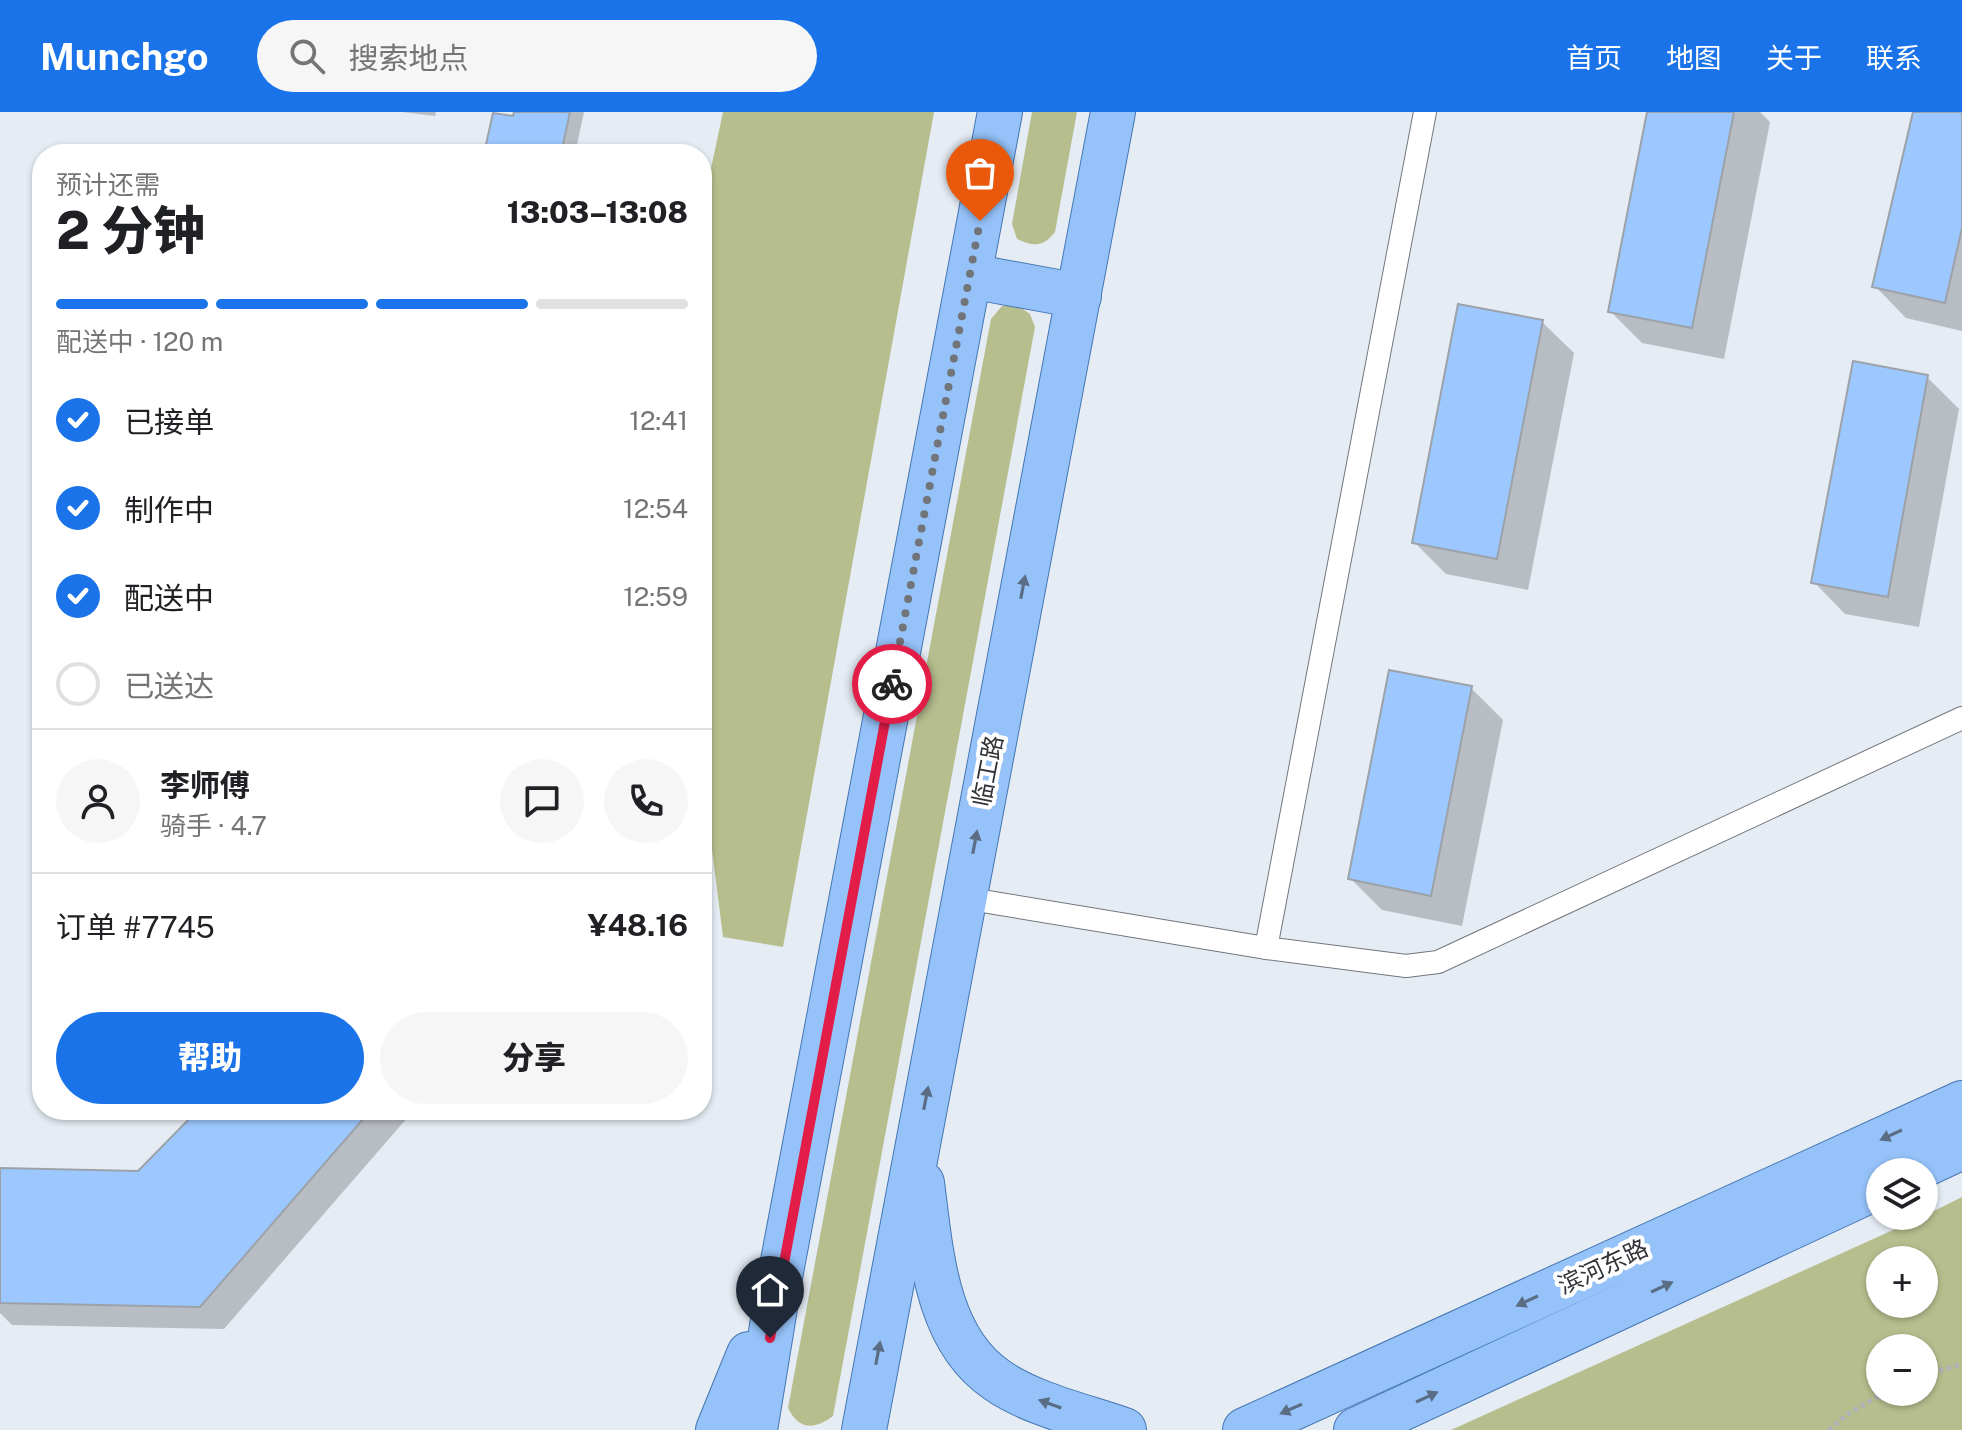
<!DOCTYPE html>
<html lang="zh">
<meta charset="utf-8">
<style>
:root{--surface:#fff;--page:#f6f6f6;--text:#202124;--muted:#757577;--line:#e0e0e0;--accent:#1a73e8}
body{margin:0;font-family:"Public Sans","Noto Sans SC",sans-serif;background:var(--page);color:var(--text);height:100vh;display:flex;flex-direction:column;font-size:30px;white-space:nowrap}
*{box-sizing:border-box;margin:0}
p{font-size:26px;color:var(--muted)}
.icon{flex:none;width:44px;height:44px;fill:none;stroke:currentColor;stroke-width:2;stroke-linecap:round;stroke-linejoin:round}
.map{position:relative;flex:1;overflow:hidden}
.details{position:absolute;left:32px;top:32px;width:680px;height:976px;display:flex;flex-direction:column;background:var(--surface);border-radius:32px;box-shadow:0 2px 6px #0004}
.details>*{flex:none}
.fabs{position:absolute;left:1866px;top:1046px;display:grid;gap:16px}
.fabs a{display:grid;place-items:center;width:72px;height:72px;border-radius:50%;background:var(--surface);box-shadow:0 2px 6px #0004;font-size:40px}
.pin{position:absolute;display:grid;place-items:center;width:68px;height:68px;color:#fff;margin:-82px -34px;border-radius:50% 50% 50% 0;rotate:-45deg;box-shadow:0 0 8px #0007}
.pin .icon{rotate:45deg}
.courier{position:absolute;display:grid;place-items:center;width:80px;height:80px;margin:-40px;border:6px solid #e11d48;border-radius:50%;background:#fff;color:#222;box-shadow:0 2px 10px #0007}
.head em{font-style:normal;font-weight:800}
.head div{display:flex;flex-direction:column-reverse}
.head{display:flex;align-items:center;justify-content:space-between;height:136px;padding:0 24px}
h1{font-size:52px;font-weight:800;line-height:60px}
.bar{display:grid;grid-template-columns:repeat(4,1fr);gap:12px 8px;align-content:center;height:96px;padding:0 24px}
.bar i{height:10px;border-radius:6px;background:var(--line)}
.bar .current{background:var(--accent)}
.bar p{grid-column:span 4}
.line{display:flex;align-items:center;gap:20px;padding:0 24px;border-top:2px solid var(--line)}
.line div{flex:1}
.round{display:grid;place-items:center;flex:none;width:84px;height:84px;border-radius:42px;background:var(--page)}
ol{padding:0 24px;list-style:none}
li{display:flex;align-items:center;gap:24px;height:88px}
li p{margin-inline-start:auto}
li .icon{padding:8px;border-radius:50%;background:var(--accent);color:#fff;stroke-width:4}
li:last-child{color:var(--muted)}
li i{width:44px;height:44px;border:4px solid var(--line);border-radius:50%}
.action{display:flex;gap:16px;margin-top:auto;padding:16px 24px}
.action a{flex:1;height:92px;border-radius:48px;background:var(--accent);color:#fff;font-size:32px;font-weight:800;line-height:92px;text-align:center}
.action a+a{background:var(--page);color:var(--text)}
header{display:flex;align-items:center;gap:48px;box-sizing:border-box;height:112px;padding:0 40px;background:var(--accent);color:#fff}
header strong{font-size:38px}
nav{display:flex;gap:44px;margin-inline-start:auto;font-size:28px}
.search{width:560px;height:72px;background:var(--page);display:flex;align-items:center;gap:20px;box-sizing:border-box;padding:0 28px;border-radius:44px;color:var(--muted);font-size:30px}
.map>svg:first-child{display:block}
.green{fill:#b6be8e;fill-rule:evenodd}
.shadow{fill:#0003}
.building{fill:#9cc8ff;stroke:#9ca2a9;stroke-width:2}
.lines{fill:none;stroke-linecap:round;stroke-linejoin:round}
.lane-casing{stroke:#72777e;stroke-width:24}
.primary-casing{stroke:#4576b2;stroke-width:46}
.path{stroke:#aeb3b9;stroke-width:5;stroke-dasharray:4 4;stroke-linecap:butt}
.lane{stroke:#fff;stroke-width:22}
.primary{stroke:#95c2f9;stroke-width:44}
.oneway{fill:#5a6d85}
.done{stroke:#717479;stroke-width:8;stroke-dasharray:0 14.4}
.route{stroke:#e11d48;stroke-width:10}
.labels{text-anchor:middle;stroke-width:8;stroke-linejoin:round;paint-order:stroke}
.street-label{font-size:24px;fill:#323437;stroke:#fff}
</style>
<header>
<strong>Munchgo</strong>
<div class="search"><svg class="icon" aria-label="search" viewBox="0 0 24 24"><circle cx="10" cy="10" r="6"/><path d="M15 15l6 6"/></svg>搜索地点</div>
<nav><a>首页</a><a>地图</a><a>关于</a><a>联系</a></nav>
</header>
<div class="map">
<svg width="1962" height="1318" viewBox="0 0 1962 1318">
<rect width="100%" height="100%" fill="#e6ecf4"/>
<g class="green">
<path d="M723 0H934L783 835 723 825 711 730 702 718V99Z"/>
<path d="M1032 0H1077L1055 120C1043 135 1034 135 1017 127L1012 112Z"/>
<path d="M1017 193 1030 202 1035 215 833 1304C814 1318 799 1318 788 1296L991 207 1002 194Z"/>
<path d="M1962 1085V1318H1451L1924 1104ZM1924 1148V1192H1880V1148ZM1924 1236V1280H1880V1236Z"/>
</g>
<g class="shadow">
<path d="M402 0H436L435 4Z"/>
<path d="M516 0H584L575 42H493L487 36 514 7Z"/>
<path d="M1649 0H1760L1770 10 1724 247 1642 231 1610 199Z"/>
<path d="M1915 0H1962V219L1906 206 1875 174Z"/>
<path d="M1542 210 1574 241 1528 478 1446 462 1414 430Z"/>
<path d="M1927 265 1959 297 1919 515 1845 502 1814 470Z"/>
<path d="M1471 576 1503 608 1462 814 1382 798 1350 766Z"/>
<path d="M201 998H414L224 1217 12 1213 0 1201V1058L139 1061Z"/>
</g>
<g class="building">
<path d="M514 0H570L561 42H508L485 37 493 1 513 4Z"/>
<path d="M1647 0H1734L1692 216 1608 200Z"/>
<path d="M1913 0H1962V116L1945 191 1872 175Z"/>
<path d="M1458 192 1543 208 1497 447 1412 431Z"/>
<path d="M1853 249 1928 263 1888 485 1811 471Z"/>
<path d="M1389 558 1472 574 1431 784 1348 767Z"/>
<path d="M198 998H371L200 1195 0 1191V1056L138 1059Z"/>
</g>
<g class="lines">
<g class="lane-casing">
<g id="lane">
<path d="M964 786 1266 836 1406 854 1438 850 1962 606"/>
<path d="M1266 836 1425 0"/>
</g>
</g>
<g class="primary-casing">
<g id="primary">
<path d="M970 164 1079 184"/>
<path d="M1909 1060 1962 1035"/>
<path d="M922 1071C931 1138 935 1226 997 1268 1031 1292 1084 1304 1124 1318"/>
<path d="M718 1318 749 1242"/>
<path d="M755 1318 780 1165 1000 0"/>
<path d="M864 1318 1113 0"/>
<path d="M1245 1318 1962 991"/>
<path d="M1356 1318 1880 1074"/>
</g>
</g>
<g class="path">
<path d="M1924 1263 1962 1252"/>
<path d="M1829 1318 1848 1302 1885 1280"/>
</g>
<use href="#lane" class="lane"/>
<use href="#primary" class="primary"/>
</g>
<defs><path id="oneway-solid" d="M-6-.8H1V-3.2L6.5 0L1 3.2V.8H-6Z" transform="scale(2)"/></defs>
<g class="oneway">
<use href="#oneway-solid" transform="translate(1023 475) rotate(-79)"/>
<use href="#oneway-solid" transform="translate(975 730) rotate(-79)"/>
<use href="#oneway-solid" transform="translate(926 986) rotate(-79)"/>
<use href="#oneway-solid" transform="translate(1891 1023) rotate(155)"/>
<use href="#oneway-solid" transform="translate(1662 1175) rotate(-25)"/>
<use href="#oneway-solid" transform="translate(1527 1189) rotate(155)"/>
<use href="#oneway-solid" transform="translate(878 1241) rotate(-79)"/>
<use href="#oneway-solid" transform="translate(1427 1285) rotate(-25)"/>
<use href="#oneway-solid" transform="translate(1050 1292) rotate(-160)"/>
<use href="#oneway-solid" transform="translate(1291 1297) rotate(156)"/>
</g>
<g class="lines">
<path class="done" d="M892 572 980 109"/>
<path class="route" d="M770 1226 892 572"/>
</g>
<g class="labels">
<g class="street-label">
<text transform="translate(988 659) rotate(-79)" y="8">临工路</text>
<text transform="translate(1603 1155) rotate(-25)" y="8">滨河东路</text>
</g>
</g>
</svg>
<div class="fabs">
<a><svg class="icon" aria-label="layers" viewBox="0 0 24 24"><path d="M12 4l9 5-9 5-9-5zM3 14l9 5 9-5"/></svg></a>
<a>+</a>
<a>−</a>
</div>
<div class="pin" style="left:980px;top:109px;background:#ea580c"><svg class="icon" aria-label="bag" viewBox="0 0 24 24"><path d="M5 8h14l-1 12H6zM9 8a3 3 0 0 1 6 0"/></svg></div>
<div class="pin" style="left:770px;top:1226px;background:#1f2937"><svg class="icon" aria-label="home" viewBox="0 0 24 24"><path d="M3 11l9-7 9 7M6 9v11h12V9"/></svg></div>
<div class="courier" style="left:892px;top:572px"><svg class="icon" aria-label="bike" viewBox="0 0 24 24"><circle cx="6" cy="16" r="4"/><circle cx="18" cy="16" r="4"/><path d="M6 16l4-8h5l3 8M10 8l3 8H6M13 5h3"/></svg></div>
<section class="details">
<div class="head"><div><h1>2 分钟</h1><p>预计还需</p></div><em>13:03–13:08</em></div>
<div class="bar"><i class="current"></i><i class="current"></i><i class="current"></i><i></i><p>配送中 · 120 m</p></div>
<ol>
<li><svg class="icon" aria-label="check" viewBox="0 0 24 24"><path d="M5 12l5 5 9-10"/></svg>已接单<p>12:41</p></li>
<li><svg class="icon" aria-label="check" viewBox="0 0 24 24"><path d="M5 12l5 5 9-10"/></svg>制作中<p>12:54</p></li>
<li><svg class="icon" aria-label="check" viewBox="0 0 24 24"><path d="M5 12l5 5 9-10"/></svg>配送中<p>12:59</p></li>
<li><i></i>已送达</li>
</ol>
<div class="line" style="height:144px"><a class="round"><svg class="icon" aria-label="person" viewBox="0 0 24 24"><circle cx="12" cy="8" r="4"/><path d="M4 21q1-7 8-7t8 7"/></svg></a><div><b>李师傅</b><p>骑手 · 4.7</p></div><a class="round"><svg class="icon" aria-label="chat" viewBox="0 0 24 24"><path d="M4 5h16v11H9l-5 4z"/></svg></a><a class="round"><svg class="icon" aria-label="phone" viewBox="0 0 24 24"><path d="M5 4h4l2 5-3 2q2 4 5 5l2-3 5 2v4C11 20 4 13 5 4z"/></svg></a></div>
<div class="line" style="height:104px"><div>订单 #7745</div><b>¥48.16</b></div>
<div class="action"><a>帮助</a><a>分享</a></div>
</section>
</div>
